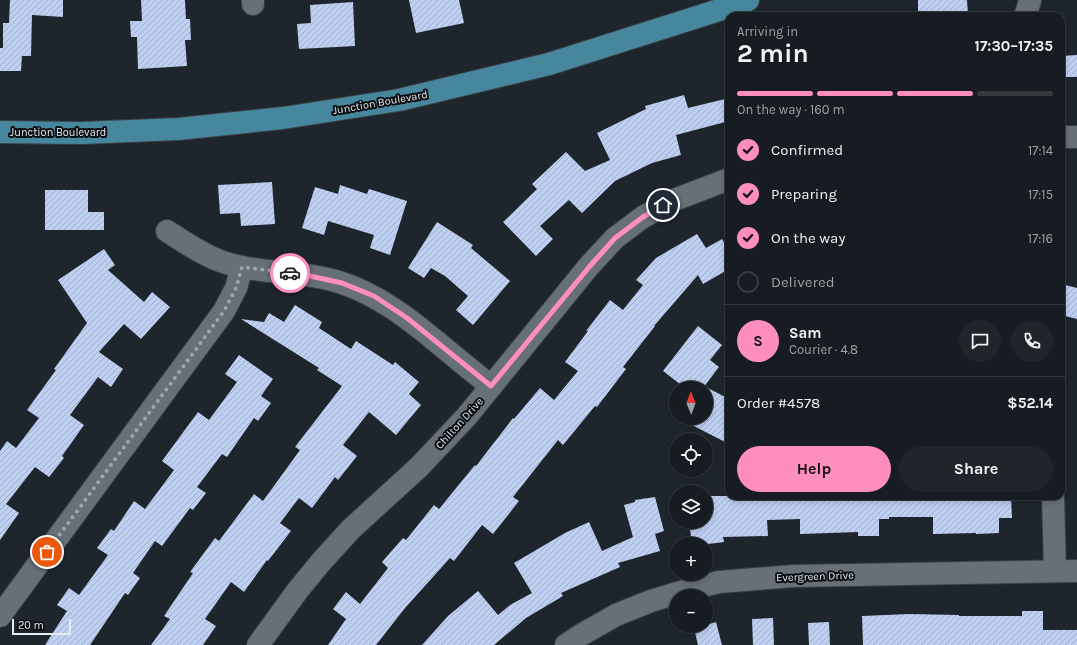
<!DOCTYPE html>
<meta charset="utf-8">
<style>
:root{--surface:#161c21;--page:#1f252a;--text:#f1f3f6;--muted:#9ea1a5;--line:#353a3f;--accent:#fe8ebd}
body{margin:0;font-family:Karla,sans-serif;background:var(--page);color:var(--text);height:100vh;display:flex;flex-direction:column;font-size:15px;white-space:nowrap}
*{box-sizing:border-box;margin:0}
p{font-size:13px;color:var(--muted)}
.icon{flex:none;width:22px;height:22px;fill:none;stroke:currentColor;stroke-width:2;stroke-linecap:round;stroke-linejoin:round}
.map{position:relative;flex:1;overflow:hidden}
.side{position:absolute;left:725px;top:12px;width:340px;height:488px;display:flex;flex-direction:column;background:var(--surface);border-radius:12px;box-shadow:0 2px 6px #0003,0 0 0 1px var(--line)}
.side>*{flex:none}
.needle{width:26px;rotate:359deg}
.buttons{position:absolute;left:669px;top:381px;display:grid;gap:8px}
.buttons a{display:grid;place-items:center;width:44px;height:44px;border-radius:50%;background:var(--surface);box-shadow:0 2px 6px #0003,0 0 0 1px var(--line);font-size:20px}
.scale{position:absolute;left:12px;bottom:10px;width:59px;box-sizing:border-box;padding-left:4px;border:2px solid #e6ebf0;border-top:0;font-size:11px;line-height:14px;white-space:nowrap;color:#e6ebf0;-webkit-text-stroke:3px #0b0e11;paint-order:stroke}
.pin{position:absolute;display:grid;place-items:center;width:34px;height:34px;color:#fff;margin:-17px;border:2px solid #fff;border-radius:50%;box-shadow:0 1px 4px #0007}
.courier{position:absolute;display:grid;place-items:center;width:40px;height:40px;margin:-20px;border:3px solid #fe8ebd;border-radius:50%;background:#fff;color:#222;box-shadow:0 1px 5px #0007}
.headline em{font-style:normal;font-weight:700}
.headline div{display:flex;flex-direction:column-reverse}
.headline{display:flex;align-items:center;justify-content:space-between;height:68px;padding:0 12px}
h1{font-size:26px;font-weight:700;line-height:30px}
.bar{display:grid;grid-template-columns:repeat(4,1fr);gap:6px 4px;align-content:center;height:48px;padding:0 12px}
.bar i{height:5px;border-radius:3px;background:var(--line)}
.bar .selected{background:var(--accent)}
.bar p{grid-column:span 4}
.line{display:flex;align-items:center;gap:10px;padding:0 12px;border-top:1px solid var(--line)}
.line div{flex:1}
.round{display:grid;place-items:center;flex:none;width:42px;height:42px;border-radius:21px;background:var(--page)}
ol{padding:0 12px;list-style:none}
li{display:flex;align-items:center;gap:12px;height:44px}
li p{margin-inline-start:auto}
li .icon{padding:4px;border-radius:50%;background:var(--accent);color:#111;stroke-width:4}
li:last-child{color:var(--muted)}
li i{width:22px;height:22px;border:2px solid var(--line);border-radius:50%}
.action{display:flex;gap:8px;margin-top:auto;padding:8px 12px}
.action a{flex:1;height:46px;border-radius:24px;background:var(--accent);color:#111;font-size:16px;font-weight:700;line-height:46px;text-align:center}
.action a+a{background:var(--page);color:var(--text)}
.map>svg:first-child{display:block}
.building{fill:url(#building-hatch)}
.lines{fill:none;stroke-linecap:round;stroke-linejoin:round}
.minor-casing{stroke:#393f44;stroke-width:24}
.major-casing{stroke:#393f44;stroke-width:24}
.minor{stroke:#676f77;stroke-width:22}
.major{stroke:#46879d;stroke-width:22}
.done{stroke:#a0a6ab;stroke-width:4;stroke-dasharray:0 7.2}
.route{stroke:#fe8ebd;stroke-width:5}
.labels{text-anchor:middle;stroke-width:4;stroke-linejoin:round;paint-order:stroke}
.street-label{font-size:11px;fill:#e6ebf0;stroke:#0b0e11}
</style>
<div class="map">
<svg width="1077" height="645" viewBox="0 0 1077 645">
<defs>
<pattern id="building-hatch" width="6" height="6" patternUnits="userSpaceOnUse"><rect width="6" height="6" fill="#becff2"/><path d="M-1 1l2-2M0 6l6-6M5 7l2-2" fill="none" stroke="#a0adc8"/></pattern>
</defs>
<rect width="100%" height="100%" fill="#1e252c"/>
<g class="building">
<path d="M10 0H63V17L32 15 31 56H22L21 71H0V48H3V23H9Z"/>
<path d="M141 0H185L186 19H190L191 40H185L187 66 138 69 137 37H131L130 21H142Z"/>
<path d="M409 0H459L464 23 416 33Z"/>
<path d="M918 0H967L968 15 957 16 918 15Z"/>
<path d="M353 2 355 46 299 49 297 24 311 23 310 5Z"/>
<path d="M1077 55V77H1061V56Z"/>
<path d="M684 95 688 108 729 98V121L676 135 681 155 652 163 615 181 582 213 569 200 540 226 553 239 536 256 503 222 537 189 532 184 566 152 585 171 610 160 597 133 646 109 645 106Z"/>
<path d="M272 182 275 224 241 226 240 213 220 214 218 185Z"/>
<path d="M340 185 367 194 369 189 407 201 390 255 370 248 374 235 328 221 324 235 302 228 315 187 338 194Z"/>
<path d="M45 190H88V212H104V230H45Z"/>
<path d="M437 222 473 245 471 248 510 281 473 325 456 310 468 296 445 276 431 268 424 278 408 268Z"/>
<path d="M697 234 706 248 722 239 729 251V269L703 284 698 275 654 326H655L623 367 626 369 597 407 595 406 563 445 558 440 513 497 519 501 493 534 482 525 454 561 450 558 405 608 376 645H328L346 619 333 609 346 592 360 604 388 568 382 562 403 538 406 540 434 505 439 509 475 465 476 466 513 418 514 419 540 388 554 400 578 371 565 362 588 331H586L610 300 623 310 643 285 636 280 656 258Z"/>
<path d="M104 249 115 265 108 270 144 302 152 292 170 307 141 339 124 324 99 352 123 369 111 387 98 377 70 415 84 425 62 456 64 458 49 477 35 467 6 504 19 513 0 540V451L7 441 16 448 39 418 27 410 56 370 54 369 87 323 58 280Z"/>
<path d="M1061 284 1077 288V319L1061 315Z"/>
<path d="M295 305 322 322 319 328 351 349 356 341 393 365 395 362 419 382 409 394 421 405 396 435 369 412 343 445 357 456 338 480 335 477 312 508 299 498 280 523 291 531 268 561 267 560 244 592 231 582 205 619 216 626 203 645H151L170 619 164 616 193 573 190 572 215 538 219 541 254 494 263 501 300 450 295 447 342 386 317 370 319 368 241 319 264 322 269 313 284 322Z"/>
<path d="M698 326 722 345 710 360 719 367 703 388H685L663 371Z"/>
<path d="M239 355 273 379 261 396 271 403 258 421 254 418 227 457 222 454 197 487 206 493 193 510 190 508 162 546 155 541 133 573 140 578 128 595 125 593 90 645H45L67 611 57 605 69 588 79 595 108 555 97 548 111 529 114 531 134 501 145 509 174 470 162 461 198 412 209 420 237 382 225 374Z"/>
<path d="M706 387 729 399V444L678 418H706Z"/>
<path d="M706 496H1011L1012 518H999V533L976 534V533L933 534V517H889V519H879V536H858V532L800 534V519L767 520 768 536 723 537 724 542 708 544H692L689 522H706Z"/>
<path d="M655 497 664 531 655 534 660 551 618 563 620 567 561 593 563 596 526 618 494 645H422L448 616 478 591 498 615 510 605 532 593 514 563 565 533 589 522 602 551 633 537 624 505 635 502V500Z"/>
<path d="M1022 611H1043V630H1077V645H863L862 616 909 614 959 615V616H1022Z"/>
<path d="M773 618 774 645H753L752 619Z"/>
<path d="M716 622 722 645H698L694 628 706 626V625Z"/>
<path d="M829 622 830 645H809L808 623Z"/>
</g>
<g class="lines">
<g class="minor-casing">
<g id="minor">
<path d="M253 4V0"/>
<path d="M1025 16 1030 1"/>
<path d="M1061 137H1077"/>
<path d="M167 231C184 242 201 254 220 261 259 275 303 270 342 283 378 295 408 318 437 342 455 357 473 372 491 386"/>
<path d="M1053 496 1055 571"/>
<path d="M0 616 224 311 236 288 242 267"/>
<path d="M258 645 298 590 321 562 351 529 419 467 467 416 589 266 615 238 643 217 674 200 729 179"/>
<path d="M566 645 581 635 616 615 651 601 687 590 719 582 794 576 1077 571"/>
</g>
</g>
<g class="major-casing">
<path id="major" d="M0 132 81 133 178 129 283 118 399 100 549 64 716 11 748 0"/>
</g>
<use href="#minor" class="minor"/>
<use href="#major" class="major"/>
</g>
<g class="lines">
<path class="done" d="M47 552 224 311 236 288 242 267 290 273"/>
<path class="route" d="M290 273 310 276 342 283 374 296 407 318 491 386 590 266 615 238 643 217 663 205"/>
</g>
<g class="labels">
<g class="street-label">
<text transform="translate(380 102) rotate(-10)" y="4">Junction Boulevard</text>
<text x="58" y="136">Junction Boulevard</text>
<text transform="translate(459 423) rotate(-48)" y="4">Chilton Drive</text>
<text transform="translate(815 576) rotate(-2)" y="4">Evergreen Drive</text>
</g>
</g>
</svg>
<div class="buttons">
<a><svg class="needle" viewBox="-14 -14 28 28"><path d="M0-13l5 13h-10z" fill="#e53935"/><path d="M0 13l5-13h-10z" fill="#9ea1a5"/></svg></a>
<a><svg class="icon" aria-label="locate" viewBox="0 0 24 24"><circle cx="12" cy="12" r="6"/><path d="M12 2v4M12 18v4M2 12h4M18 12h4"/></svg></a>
<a><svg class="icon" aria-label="layers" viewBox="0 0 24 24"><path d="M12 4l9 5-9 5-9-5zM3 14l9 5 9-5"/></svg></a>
<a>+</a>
<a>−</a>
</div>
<div class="scale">20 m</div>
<div class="pin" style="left:47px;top:552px;background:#ea580c"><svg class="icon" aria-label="bag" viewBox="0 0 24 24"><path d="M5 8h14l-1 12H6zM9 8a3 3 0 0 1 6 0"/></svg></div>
<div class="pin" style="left:663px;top:205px;background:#1f2937"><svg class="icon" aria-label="home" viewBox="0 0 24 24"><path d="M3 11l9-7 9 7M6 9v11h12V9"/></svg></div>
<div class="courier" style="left:290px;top:273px"><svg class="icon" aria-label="car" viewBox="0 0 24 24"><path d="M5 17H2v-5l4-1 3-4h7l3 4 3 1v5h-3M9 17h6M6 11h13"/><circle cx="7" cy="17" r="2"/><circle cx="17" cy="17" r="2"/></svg></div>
<section class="side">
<div class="headline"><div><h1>2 min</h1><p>Arriving in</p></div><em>17:30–17:35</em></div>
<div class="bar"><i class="selected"></i><i class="selected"></i><i class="selected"></i><i></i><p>On the way · 160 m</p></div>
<ol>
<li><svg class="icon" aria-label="check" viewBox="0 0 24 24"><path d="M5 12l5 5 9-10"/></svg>Confirmed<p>17:14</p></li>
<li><svg class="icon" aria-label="check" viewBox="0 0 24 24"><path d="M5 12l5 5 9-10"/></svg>Preparing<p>17:15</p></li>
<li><svg class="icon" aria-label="check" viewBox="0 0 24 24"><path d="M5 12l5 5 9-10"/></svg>On the way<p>17:16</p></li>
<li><i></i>Delivered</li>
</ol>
<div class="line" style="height:72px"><b class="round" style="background:var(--accent);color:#111">S</b><div><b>Sam</b><p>Courier · 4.8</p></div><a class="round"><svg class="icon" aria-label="chat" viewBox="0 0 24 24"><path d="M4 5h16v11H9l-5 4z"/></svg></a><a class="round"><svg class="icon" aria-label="phone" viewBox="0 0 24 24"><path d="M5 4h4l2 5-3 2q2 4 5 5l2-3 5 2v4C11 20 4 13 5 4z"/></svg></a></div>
<div class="line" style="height:52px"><div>Order #4578</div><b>$52.14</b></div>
<div class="action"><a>Help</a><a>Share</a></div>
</section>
</div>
